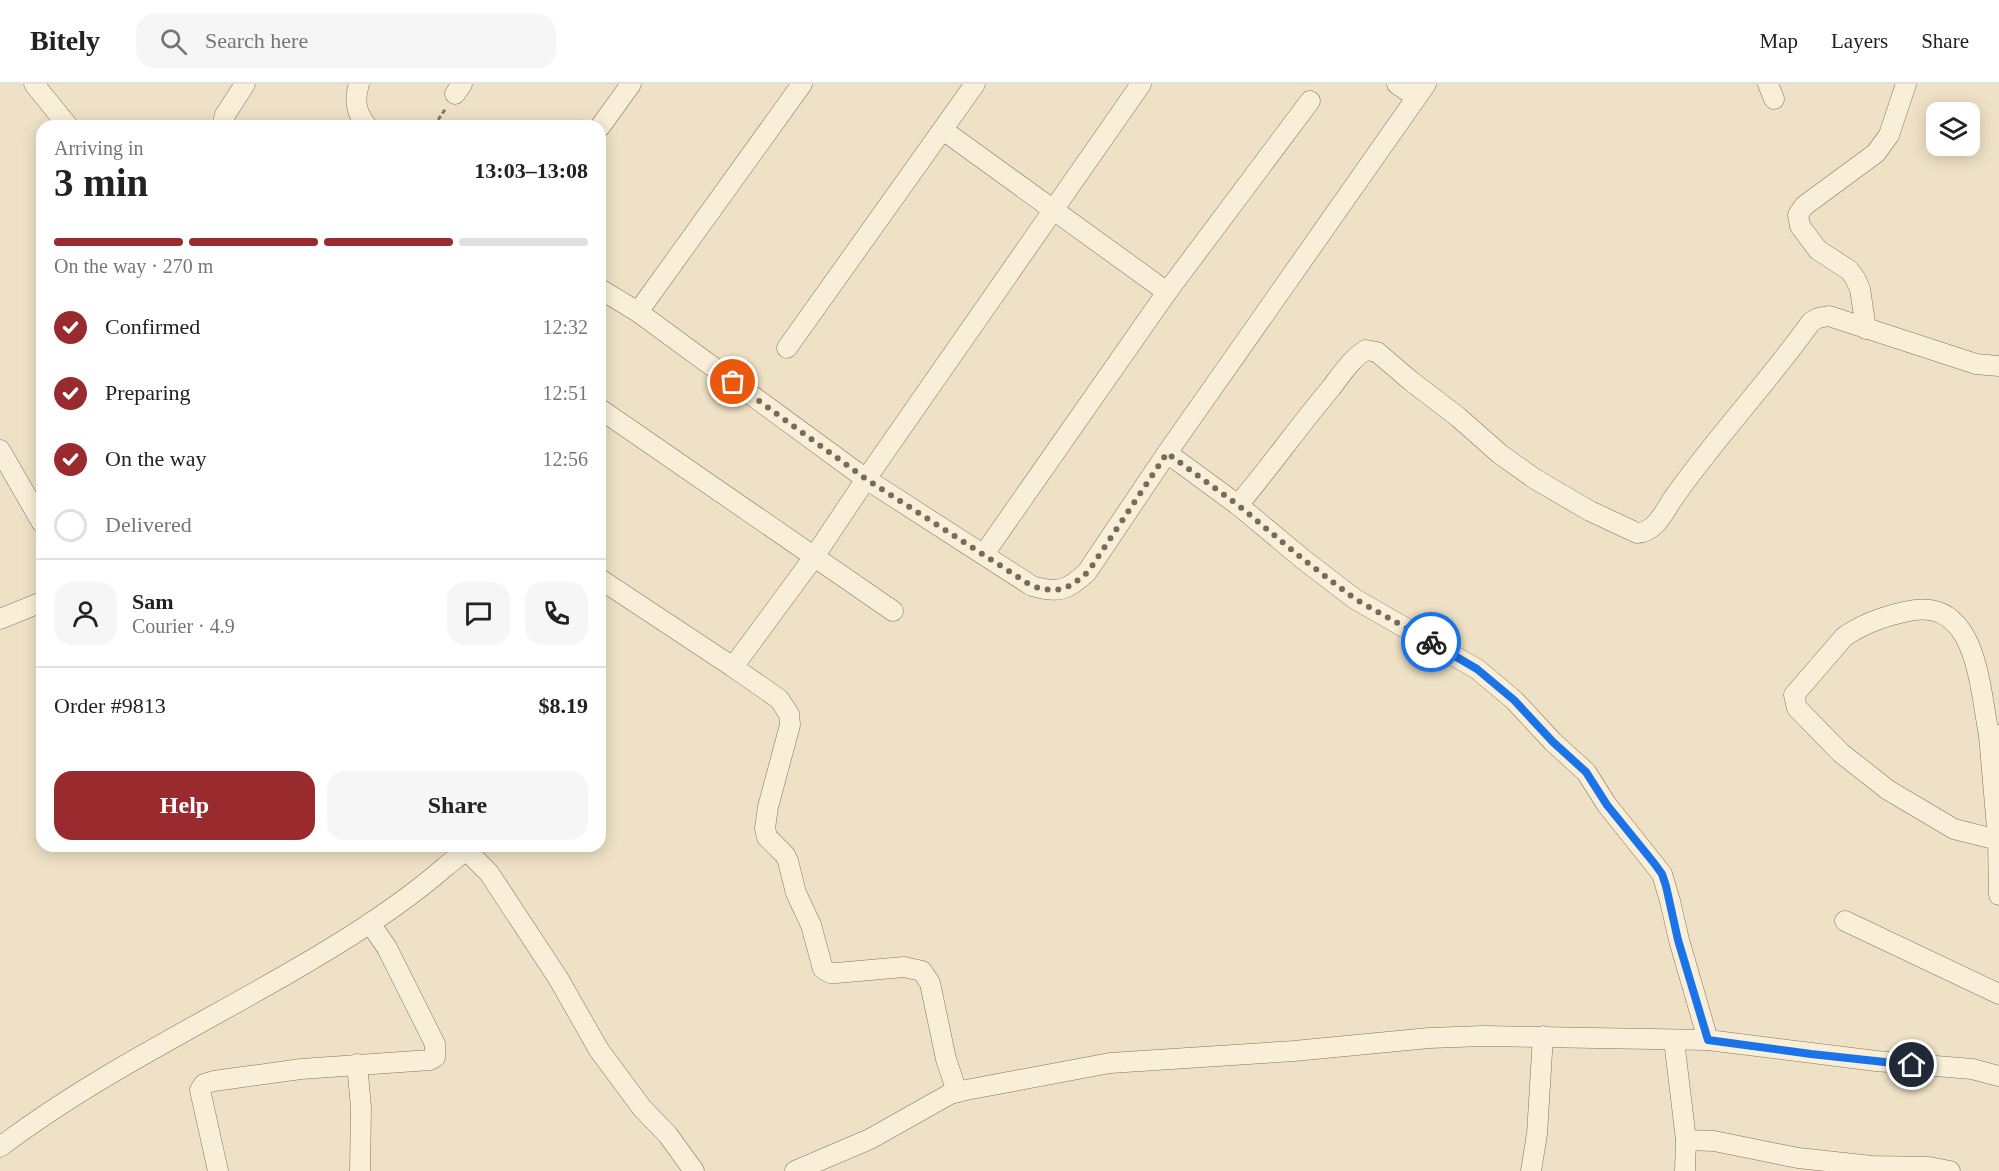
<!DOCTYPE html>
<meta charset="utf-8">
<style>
:root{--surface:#fff;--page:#f6f6f6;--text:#222;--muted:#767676;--line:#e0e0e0;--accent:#992b2e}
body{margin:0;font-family:"Times New Roman",serif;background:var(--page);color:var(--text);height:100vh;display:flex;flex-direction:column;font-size:22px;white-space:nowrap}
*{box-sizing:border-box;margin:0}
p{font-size:20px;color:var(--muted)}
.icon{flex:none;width:33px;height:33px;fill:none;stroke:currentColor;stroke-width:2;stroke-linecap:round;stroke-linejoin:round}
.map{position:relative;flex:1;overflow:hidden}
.drawer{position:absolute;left:36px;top:36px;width:570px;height:732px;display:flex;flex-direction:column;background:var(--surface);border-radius:18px;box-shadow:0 3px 15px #0003}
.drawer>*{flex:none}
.controls{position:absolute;left:1926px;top:18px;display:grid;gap:12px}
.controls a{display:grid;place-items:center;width:54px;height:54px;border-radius:12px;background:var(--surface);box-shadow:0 3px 15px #0003;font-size:30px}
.pin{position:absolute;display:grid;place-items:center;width:51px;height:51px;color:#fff;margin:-26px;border:3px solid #fff;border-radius:50%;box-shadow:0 2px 6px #0007}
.courier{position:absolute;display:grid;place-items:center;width:60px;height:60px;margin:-30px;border:4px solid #1a73e8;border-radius:50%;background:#fff;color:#222;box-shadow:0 2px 8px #0007}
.overview em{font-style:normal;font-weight:600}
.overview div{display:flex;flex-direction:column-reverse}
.overview{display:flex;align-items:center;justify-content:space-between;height:102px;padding:0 18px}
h1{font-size:39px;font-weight:600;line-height:45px}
.bar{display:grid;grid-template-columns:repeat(4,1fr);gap:9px 6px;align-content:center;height:72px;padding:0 18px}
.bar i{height:8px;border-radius:4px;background:var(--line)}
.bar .on{background:var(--accent)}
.bar p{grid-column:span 4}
.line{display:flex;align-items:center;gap:15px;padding:0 18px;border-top:2px solid var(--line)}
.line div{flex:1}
.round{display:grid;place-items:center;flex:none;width:63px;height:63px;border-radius:18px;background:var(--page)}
ol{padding:0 18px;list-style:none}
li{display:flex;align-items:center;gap:18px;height:66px}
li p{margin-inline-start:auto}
li .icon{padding:6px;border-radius:50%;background:var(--accent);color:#fff;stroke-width:4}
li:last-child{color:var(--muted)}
li i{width:33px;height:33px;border:3px solid var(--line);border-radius:50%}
.button{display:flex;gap:12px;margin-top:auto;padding:12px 18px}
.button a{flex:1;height:69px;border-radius:18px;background:var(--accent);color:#fff;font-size:24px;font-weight:600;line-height:69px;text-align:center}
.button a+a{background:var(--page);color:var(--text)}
header{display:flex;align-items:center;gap:36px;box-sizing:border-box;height:84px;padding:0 30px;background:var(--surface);border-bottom:2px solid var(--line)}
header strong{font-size:28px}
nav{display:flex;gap:33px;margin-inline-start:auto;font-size:21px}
.search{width:420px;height:54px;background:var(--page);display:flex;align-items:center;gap:15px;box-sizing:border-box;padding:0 21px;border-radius:18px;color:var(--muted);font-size:22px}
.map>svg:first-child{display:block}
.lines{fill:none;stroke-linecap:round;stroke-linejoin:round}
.minor-casing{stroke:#89735b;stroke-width:21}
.path{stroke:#89735b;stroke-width:3;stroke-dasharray:4.5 3;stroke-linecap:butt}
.minor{stroke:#f9eed8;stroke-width:20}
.done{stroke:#786b59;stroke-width:6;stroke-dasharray:0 10.8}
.route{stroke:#1a73e8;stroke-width:8}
</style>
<header>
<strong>Bitely</strong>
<div class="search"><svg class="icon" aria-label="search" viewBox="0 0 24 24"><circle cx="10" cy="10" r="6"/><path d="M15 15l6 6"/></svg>Search here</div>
<nav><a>Map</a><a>Layers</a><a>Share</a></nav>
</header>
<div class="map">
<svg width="1999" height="1087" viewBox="0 0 1999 1087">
<rect width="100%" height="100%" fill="#eee1c5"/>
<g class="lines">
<g class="minor-casing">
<g id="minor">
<path d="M34 0 68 42"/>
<path d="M359 0C354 15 356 30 367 42"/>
<path d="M1397 0 1416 13"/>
<path d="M1768 0 1774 15"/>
<path d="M455 10 462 0"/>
<path d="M222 42 225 31 245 0"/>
<path d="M600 43 631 0"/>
<path d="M943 46 1167 208"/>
<path d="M600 205 638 228 866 395 1032 502C1059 510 1068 506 1087 488L1167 369 1426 0"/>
<path d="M638 228 802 0"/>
<path d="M1866 245 1860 205 1855 194 1849 186 1818 166 1800 142 1798 131 1804 122 1876 69 1889 51 1906 0"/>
<path d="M787 264 975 0"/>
<path d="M600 325 893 527"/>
<path d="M0 366 42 439"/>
<path d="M1167 369 1238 421 1304 476 1355 515 1477 585 1514 616 1553 658 1586 688 1607 721 1662 790 1670 817 1679 856 1708 956"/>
<path d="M1238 421C1270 383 1299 342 1331 304 1341 291 1352 274 1366 266L1377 268 1411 297 1458 333 1500 370 1535 395 1590 427 1637 449C1654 449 1664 429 1672 416 1715 354 1767 300 1811 238L1818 234 1829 232 1976 280 1999 282"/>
<path d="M984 470 1167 208 1310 17"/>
<path d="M600 495 733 583 779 615 789 630 790 641 768 723 765 744 767 753 785 771 788 777 796 809 811 841 823 885 830 889H836L904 883 922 887 930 899 946 975 957 1008"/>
<path d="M0 535 42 518"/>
<path d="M733 583 814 473 866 395 1141 0"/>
<path d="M1989 651C1979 601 1977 509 1904 528 1882 533 1862 540 1844 553L1794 611 1797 624 1841 669 1888 706 1954 745 1998 756"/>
<path d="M1999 651H1989L1998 756 1999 811"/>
<path d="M466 766 489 789 558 894 599 966 642 1024 668 1051 694 1087"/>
<path d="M1845 837 1999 910"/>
<path d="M1674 956 1686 1056 1685 1087"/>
<path d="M357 980 361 1023 360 1087"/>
<path d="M1686 1056 1714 1057 1798 1074 1872 1082 1929 1083 1950 1087"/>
<path d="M0 1063C115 976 249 919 369 840 396 822 421 804 445 783 453 776 463 770 469 762"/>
<path d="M218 1087 200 1006 204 1000 214 997 301 985 430 976 435 973V960L387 864 370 839"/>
<path d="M795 1087 870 1055 950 1010 966 1006 1110 979 1294 967 1429 954 1483 952 1708 956 1876 977 1972 985 1999 992"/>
<path d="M1531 1087 1537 1050 1543 952"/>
</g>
</g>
<path class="path" d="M434 42 446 24"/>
<use href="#minor" class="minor"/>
</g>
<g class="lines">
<path class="done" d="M733 298 866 395 1032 502C1059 510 1067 506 1088 488L1167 369 1238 421 1304 476 1355 515 1431 558"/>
<path class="route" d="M1431 558 1477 585 1514 616 1553 658 1586 688 1607 721 1654 779 1662 790 1666 802 1678 856 1708 956 1811 970 1912 981"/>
</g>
</svg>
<div class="controls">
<a><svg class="icon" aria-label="layers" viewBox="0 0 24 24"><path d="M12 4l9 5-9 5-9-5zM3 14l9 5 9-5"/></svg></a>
</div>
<div class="pin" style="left:733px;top:298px;background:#ea580c"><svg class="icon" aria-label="bag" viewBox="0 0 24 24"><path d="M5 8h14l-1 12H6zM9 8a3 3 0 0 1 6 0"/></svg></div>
<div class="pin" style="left:1912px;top:981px;background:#1f2937"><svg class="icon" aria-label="home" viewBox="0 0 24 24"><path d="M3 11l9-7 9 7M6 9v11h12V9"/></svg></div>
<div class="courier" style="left:1431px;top:558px"><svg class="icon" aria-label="bike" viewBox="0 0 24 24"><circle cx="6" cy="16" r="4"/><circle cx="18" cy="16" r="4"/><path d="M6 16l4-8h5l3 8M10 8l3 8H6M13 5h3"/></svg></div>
<section class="drawer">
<div class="overview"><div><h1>3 min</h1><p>Arriving in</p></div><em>13:03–13:08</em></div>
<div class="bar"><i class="on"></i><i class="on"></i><i class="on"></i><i></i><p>On the way · 270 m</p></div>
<ol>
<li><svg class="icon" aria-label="check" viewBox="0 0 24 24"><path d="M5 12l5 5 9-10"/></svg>Confirmed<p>12:32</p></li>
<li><svg class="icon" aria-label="check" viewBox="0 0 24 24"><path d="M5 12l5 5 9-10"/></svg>Preparing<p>12:51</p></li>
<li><svg class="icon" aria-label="check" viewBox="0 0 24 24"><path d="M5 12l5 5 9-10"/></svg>On the way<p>12:56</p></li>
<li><i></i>Delivered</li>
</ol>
<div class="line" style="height:108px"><a class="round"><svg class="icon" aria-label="person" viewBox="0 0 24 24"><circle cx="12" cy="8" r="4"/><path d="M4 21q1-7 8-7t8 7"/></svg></a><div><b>Sam</b><p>Courier · 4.9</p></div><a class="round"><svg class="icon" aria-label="chat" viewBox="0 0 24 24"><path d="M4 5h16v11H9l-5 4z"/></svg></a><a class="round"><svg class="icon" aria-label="phone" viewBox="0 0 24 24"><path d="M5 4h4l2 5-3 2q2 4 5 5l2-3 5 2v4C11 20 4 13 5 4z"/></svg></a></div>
<div class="line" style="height:78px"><div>Order #9813</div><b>$8.19</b></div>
<div class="button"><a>Help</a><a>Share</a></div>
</section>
</div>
